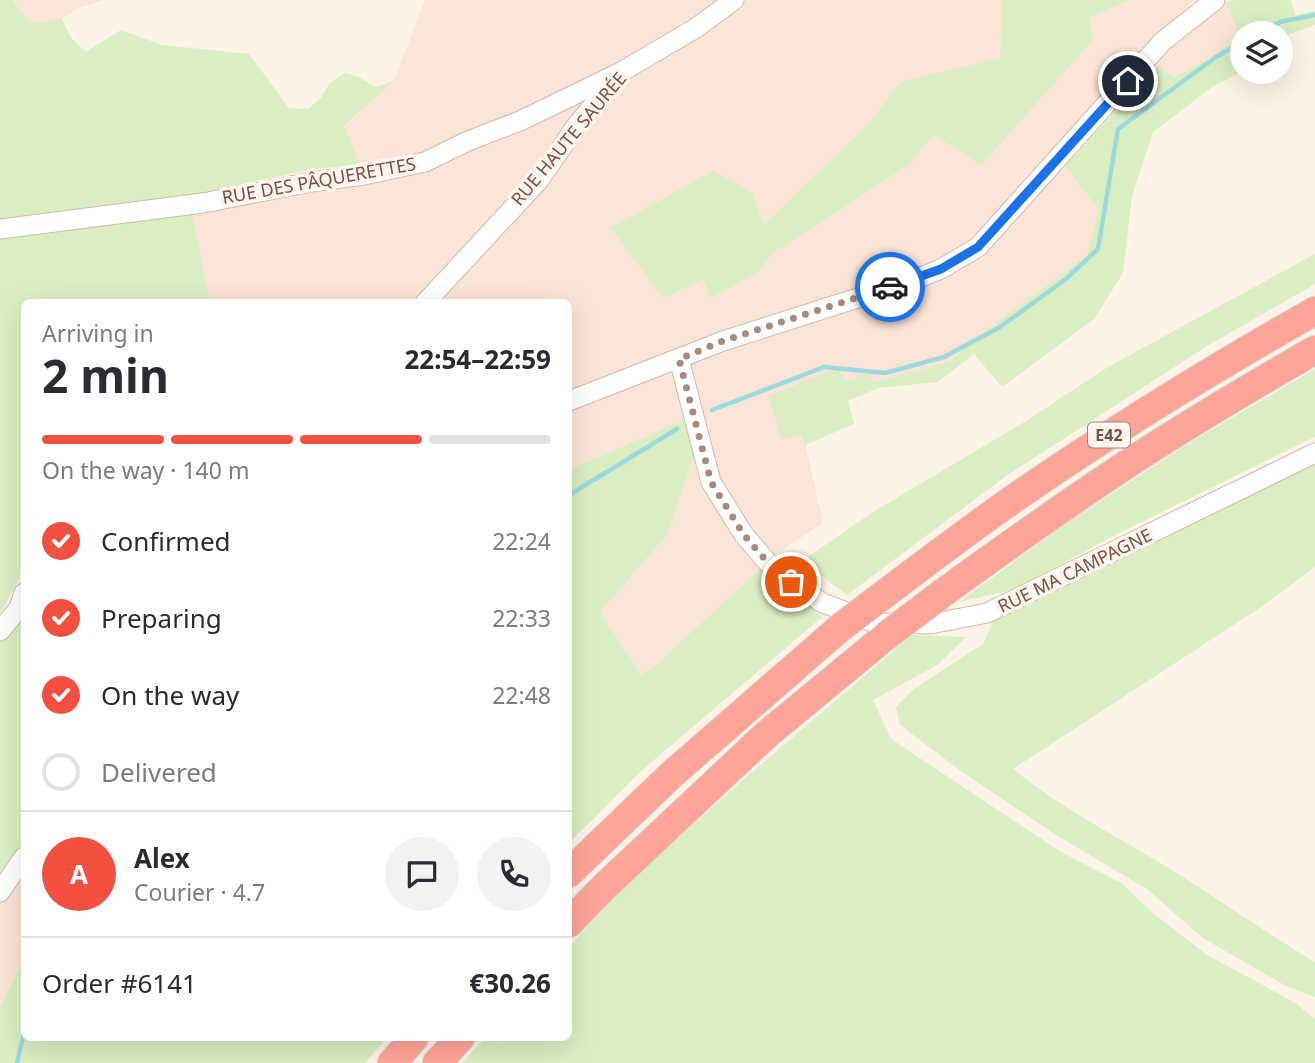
<!DOCTYPE html>
<meta charset="utf-8">
<style>
:root{--surface:#fff;--page:#f2f2f3;--text:#2b2b33;--muted:#7c7c81;--line:#e1e1e2;--accent:#f3503f}
body{margin:0;font-family:"Noto Sans",sans-serif;background:var(--page);color:var(--text);height:100vh;display:flex;flex-direction:column;font-size:26px;white-space:nowrap}
*{box-sizing:border-box;margin:0}
p{font-size:23px;color:var(--muted)}
.icon{flex:none;width:38px;height:38px;fill:none;stroke:currentColor;stroke-width:2;stroke-linecap:round;stroke-linejoin:round}
.map{position:relative;flex:1;overflow:hidden}
.side{position:absolute;left:21px;top:299px;width:551px;height:742px;display:flex;flex-direction:column;background:var(--surface);border-radius:10px;box-shadow:0 7px 28px #0002}
.side>*{flex:none}
.buttons{position:absolute;left:1230px;top:21px;display:grid;gap:14px}
.buttons a{display:grid;place-items:center;width:63px;height:63px;border-radius:50%;background:var(--surface);box-shadow:0 7px 28px #0002;font-size:35px}
.pin{position:absolute;display:grid;place-items:center;width:60px;height:60px;color:#fff;margin:-30px;border:4px solid #fff;border-radius:50%;box-shadow:0 2px 7px #0007}
.courier{position:absolute;display:grid;place-items:center;width:70px;height:70px;margin:-35px;border:5px solid #1a73e8;border-radius:50%;background:#fff;color:#222;box-shadow:0 2px 9px #0007}
.overview em{font-style:normal;font-weight:700}
.overview div{display:flex;flex-direction:column-reverse}
.overview{display:flex;align-items:center;justify-content:space-between;height:119px;padding:0 21px}
h1{font-size:46px;font-weight:700;line-height:52px}
.bar{display:grid;grid-template-columns:repeat(4,1fr);gap:10px 7px;align-content:center;height:84px;padding:0 21px}
.bar i{height:9px;border-radius:5px;background:var(--line)}
.bar .selected{background:var(--accent)}
.bar p{grid-column:span 4}
.line{display:flex;align-items:center;gap:18px;padding:0 21px;border-top:2px solid var(--line)}
.line div{flex:1}
.round{display:grid;place-items:center;flex:none;width:74px;height:74px;border-radius:37px;background:var(--page)}
ol{padding:0 21px;list-style:none}
li{display:flex;align-items:center;gap:21px;height:77px}
li p{margin-inline-start:auto}
li .icon{padding:7px;border-radius:50%;background:var(--accent);color:#fff;stroke-width:4}
li:last-child{color:var(--muted)}
li i{width:38px;height:38px;border:4px solid var(--line);border-radius:50%}
.map>svg:first-child{display:block}
.residential{fill:#f9e4d5}
.green{fill:#d9eec1}
.lines{fill:none;stroke-linecap:round;stroke-linejoin:round}
.stream{stroke:#9cdbdd;stroke-width:4.5}
.minor-casing{stroke:#d4b9ac;stroke-width:21}
.highway-casing{stroke:#dacfcb;stroke-width:30}
.minor{stroke:#fff;stroke-width:19}
.highway{stroke:#fea496;stroke-width:28}
.highway-bridge-casing{stroke:#dacfcb;stroke-width:30;stroke-linecap:butt}
.highway-bridge{stroke:#fea496;stroke-width:28}
.done{stroke:#a88a7e;stroke-width:7;stroke-dasharray:0 12.6}
.route{stroke:#1a73e8;stroke-width:9}
.labels{text-anchor:middle;stroke-width:7;stroke-linejoin:round;paint-order:stroke}
.shield{fill:#fff5ed;stroke:#a28479;stroke-width:2}
.shield-label{font-size:16px;font-weight:bold;fill:#7a5347}
.street-label{font-size:18px;fill:#7a5347;stroke:#fff5ed}
</style>
<div class="map">
<svg width="1315" height="1063" viewBox="0 0 1315 1063">
<rect width="100%" height="100%" fill="#fef1e5"/>
<g class="residential">
<path d="M13 0H103L79 8 62 19 31 23 17 7Z"/>
<path d="M425 0H728L597 79 414 162 360 165 344 127 394 81Z"/>
<path d="M745 0H1002L1000 58 900 82 870 122 764 225 612 228 663 298 703 280 710 298 759 272 771 254 912 163 933 134 1089 18 1129 0H1194L1096 104 966 245 928 268 569 393V303H421L609 90 714 24Z"/>
<path d="M1220 0H1225L1240 37 1210 58 1173 78 1153 60Z"/>
<path d="M601 87 526 181 414 303H210L192 213 373 177Z"/>
<path d="M1063 163 1098 209 1087 256 977 337 948 362 873 382H845L839 368 803 434 823 523 768 559 717 478 687 361 952 270Z"/>
<path d="M672 369 686 419 569 470V406Z"/>
<path d="M697 448 763 567 667 654 666 657 642 677 600 612 667 535Z"/>
<path d="M24 864V959L0 1007V899Z"/>
</g>
<g class="green">
<path d="M0 0H13L17 7 31 23 62 19 71 38 86 52 121 30 162 45 249 54 289 108 308 109 321 98 329 84 345 73 358 77 376 87 394 81 344 126 360 165 313 169 173 199 0 221Z"/>
<path d="M1002 0H1129L1089 18 1092 41 981 165 933 134 912 163 771 254 759 272 710 298 703 280 663 298 611 228 713 171 752 192 764 225 870 122 900 82 1000 58Z"/>
<path d="M1232 0H1291L1295 15 1315 11V25L1290 34 1281 44V33H1242V71L1212 87 1153 132 1132 196 1123 273 1094 319 1002 387 974 354 938 382 878 388 848 401 854 424 805 445 802 434 782 439 768 396 839 368 845 382 868 373 873 382 949 362 977 337 1087 256 1098 209 1065 166 1158 65 1173 78 1210 58 1240 37 1226 3Z"/>
<path d="M192 213 210 303H24V542L19 579 0 614V232Z"/>
<path d="M1315 254V284L1207 346 1006 476 847 595 802 561 873 512 1026 421 1108 367Z"/>
<path d="M1315 369V437L1119 533 1016 589 959 602 1063 526 1189 443Z"/>
<path d="M686 419 697 448 667 535 600 612 642 676 666 657 667 654 763 567 822 617 641 771 569 843V470Z"/>
<path d="M1315 456V567L1264 605 1013 769C1058 806 1112 834 1162 864 1214 896 1263 931 1315 962V997L1286 986 1203 938 1147 889 1053 833 961 771 900 725 896 707 914 689 983 644 994 619Z"/>
<path d="M24 602V840L0 872V635Z"/>
<path d="M912 635 966 637 937 665 873 700 891 739 1061 852 1121 883 1154 914 1207 955 1294 1002 1315 1019V1063H462L485 1038H569V947L619 893 670 845 736 786Z"/>
<path d="M24 959V1038H387L365 1063H0V1007Z"/>
</g>
<g class="lines">
<g class="stream">
<path d="M1259 33 1280 22 1315 15"/>
<path d="M712 410 824 367 885 373 944 357 1000 327 1066 279 1098 249 1118 129 1216 57 1242 42"/>
<path d="M569 495 677 429"/>
<path d="M17 1063 24 1033"/>
</g>
<g class="minor-casing">
<g id="minor">
<path d="M0 229 203 203 311 182 364 175 425 162 468 141 520 121 621 72"/>
<path d="M425 303 539 180 577 125 621 72 696 28 734 0"/>
<path d="M679 359 711 482 744 535 775 571 823 603 875 623 930 624 987 613 1315 453"/>
<path d="M569 401 723 341 911 281 941 269 978 247 1162 42 1215 0"/>
<path d="M0 631 19 608 24 593"/>
<path d="M0 892 24 857"/>
</g>
</g>
<g class="highway-casing">
<g id="highway">
<path d="M911 574C947 547 983 520 1019 495 1115 429 1214 368 1315 311"/>
<path d="M944 592C1013 542 1083 492 1155 446 1207 413 1261 381 1315 350"/>
<path d="M569 873 671 775 841 627"/>
<path d="M569 923 605 886 766 735 886 636"/>
<path d="M392 1063 414 1038"/>
<path d="M437 1063 460 1038"/>
</g>
</g>
<use href="#minor" class="minor"/>
<use href="#highway" class="highway"/>
<g class="highway-bridge-casing">
<g id="highway-bridge">
<path d="M841 627 911 574"/>
<path d="M886 636 944 592"/>
</g>
</g>
<use href="#highway-bridge" class="highway-bridge"/>
</g>
<g class="lines">
<path class="done" d="M791 582 775 571 744 535 711 482 679 359 723 341 890 287"/>
<path class="route" d="M890 287 941 269 978 247 1128 81"/>
</g>
<g class="labels">
<rect class="shield" x="1088" y="422.5" width="42" height="25" rx="5"/>
<g class="shield-label">
<text x="1109" y="441">E42</text>
</g>
<g class="street-label">
<text transform="translate(569 139) rotate(-50)" y="6">RUE HAUTE SAURÉE</text>
<text transform="translate(319 181) rotate(-10)" y="6">RUE DES PÂQUERETTES</text>
<text transform="translate(1075 571) rotate(-26)" y="6">RUE MA CAMPAGNE</text>
</g>
</g>
</svg>
<div class="buttons">
<a><svg class="icon" aria-label="layers" viewBox="0 0 24 24"><path d="M12 4l9 5-9 5-9-5zM3 14l9 5 9-5"/></svg></a>
</div>
<div class="pin" style="left:791px;top:582px;background:#ea580c"><svg class="icon" aria-label="bag" viewBox="0 0 24 24"><path d="M5 8h14l-1 12H6zM9 8a3 3 0 0 1 6 0"/></svg></div>
<div class="pin" style="left:1128px;top:81px;background:#1f2937"><svg class="icon" aria-label="home" viewBox="0 0 24 24"><path d="M3 11l9-7 9 7M6 9v11h12V9"/></svg></div>
<div class="courier" style="left:890px;top:287px"><svg class="icon" aria-label="car" viewBox="0 0 24 24"><path d="M5 17H2v-5l4-1 3-4h7l3 4 3 1v5h-3M9 17h6M6 11h13"/><circle cx="7" cy="17" r="2"/><circle cx="17" cy="17" r="2"/></svg></div>
<section class="side">
<div class="overview"><div><h1>2 min</h1><p>Arriving in</p></div><em>22:54–22:59</em></div>
<div class="bar"><i class="selected"></i><i class="selected"></i><i class="selected"></i><i></i><p>On the way · 140 m</p></div>
<ol>
<li><svg class="icon" aria-label="check" viewBox="0 0 24 24"><path d="M5 12l5 5 9-10"/></svg>Confirmed<p>22:24</p></li>
<li><svg class="icon" aria-label="check" viewBox="0 0 24 24"><path d="M5 12l5 5 9-10"/></svg>Preparing<p>22:33</p></li>
<li><svg class="icon" aria-label="check" viewBox="0 0 24 24"><path d="M5 12l5 5 9-10"/></svg>On the way<p>22:48</p></li>
<li><i></i>Delivered</li>
</ol>
<div class="line" style="height:126px"><b class="round" style="background:var(--accent);color:#fff">A</b><div><b>Alex</b><p>Courier · 4.7</p></div><a class="round"><svg class="icon" aria-label="chat" viewBox="0 0 24 24"><path d="M4 5h16v11H9l-5 4z"/></svg></a><a class="round"><svg class="icon" aria-label="phone" viewBox="0 0 24 24"><path d="M5 4h4l2 5-3 2q2 4 5 5l2-3 5 2v4C11 20 4 13 5 4z"/></svg></a></div>
<div class="line" style="height:91px"><div>Order #6141</div><b>€30.26</b></div>
</section>
</div>
